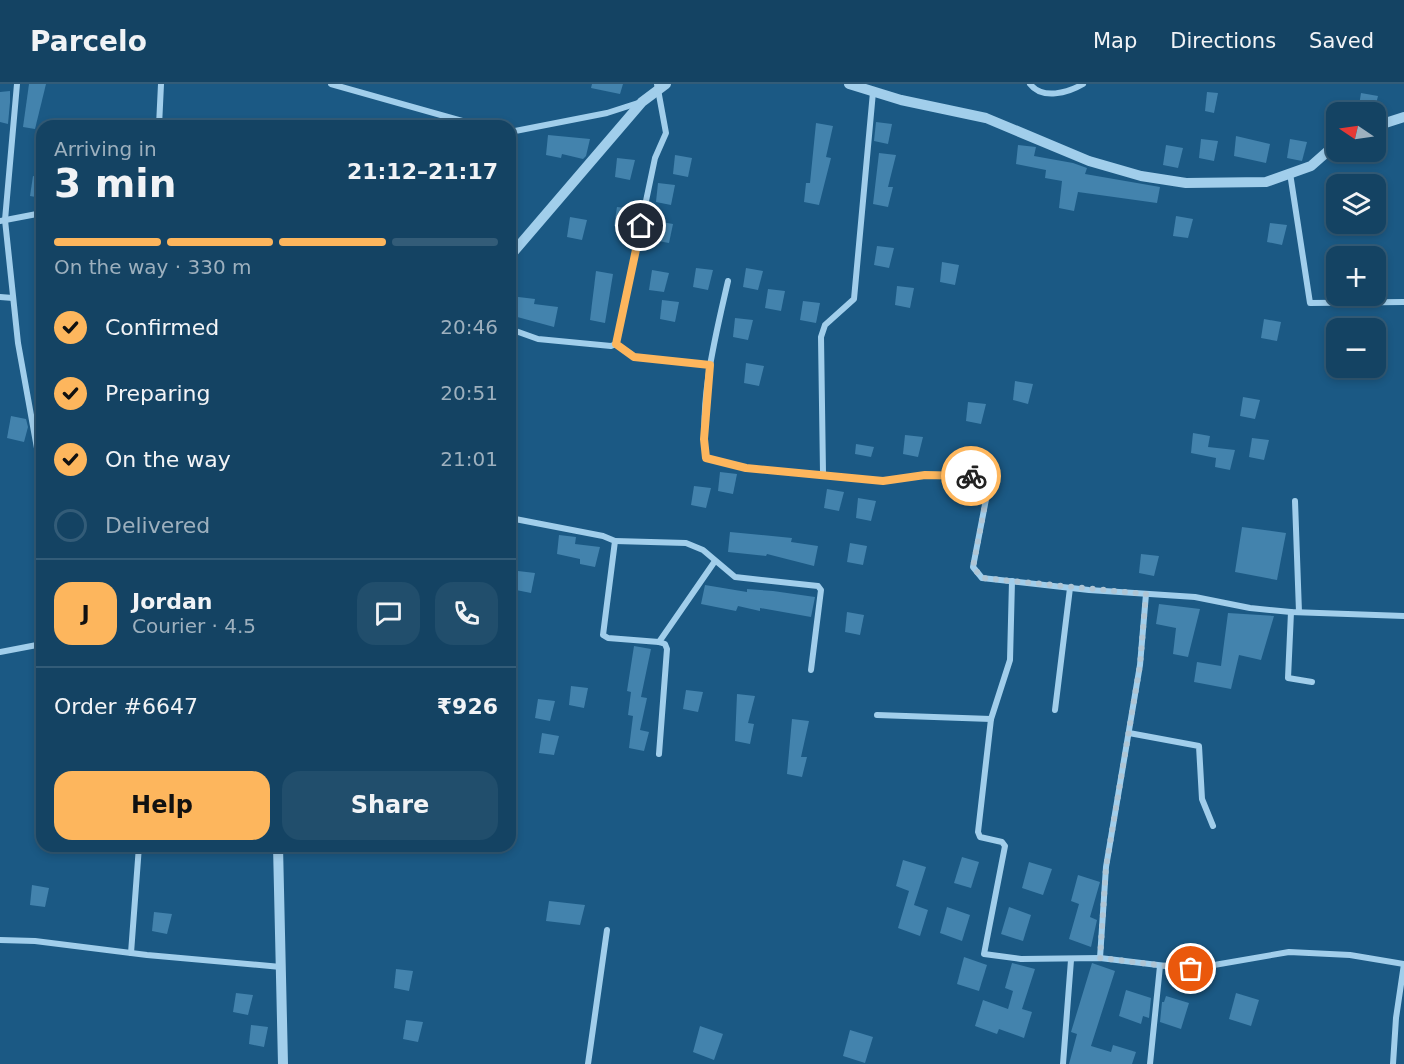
<!DOCTYPE html>
<meta charset="utf-8">
<style>
:root{--surface:#144363;--page:#214e6c;--text:#f1f3f6;--muted:#9db0be;--line:#335c78;--accent:#fdb65d}
body{margin:0;font-family:"DejaVu Sans",sans-serif;background:var(--page);color:var(--text);height:100vh;display:flex;flex-direction:column;font-size:22px;white-space:nowrap}
*{box-sizing:border-box;margin:0}
p{font-size:20px;color:var(--muted)}
.icon{flex:none;width:33px;height:33px;fill:none;stroke:currentColor;stroke-width:2;stroke-linecap:round;stroke-linejoin:round}
.map{position:relative;flex:1;overflow:hidden}
.side{position:absolute;left:36px;top:36px;width:480px;height:732px;display:flex;flex-direction:column;background:var(--surface);border-radius:18px;box-shadow:0 3px 9px #0003,0 0 0 2px var(--line)}
.side>*{flex:none}
.needle{width:39px;rotate:283deg}
.buttons{position:absolute;left:1326px;top:18px;display:grid;gap:12px}
.buttons a{display:grid;place-items:center;width:60px;height:60px;border-radius:12px;background:var(--surface);box-shadow:0 3px 9px #0003,0 0 0 2px var(--line);font-size:30px}
.pin{position:absolute;display:grid;place-items:center;width:51px;height:51px;color:#fff;margin:-26px;border:3px solid #fff;border-radius:50%;box-shadow:0 2px 6px #0007}
.courier{position:absolute;display:grid;place-items:center;width:60px;height:60px;margin:-30px;border:4px solid #fdb65d;border-radius:50%;background:#fff;color:#222;box-shadow:0 2px 8px #0007}
.summary em{font-style:normal;font-weight:700}
.summary div{display:flex;flex-direction:column-reverse}
.summary{display:flex;align-items:center;justify-content:space-between;height:102px;padding:0 18px}
h1{font-size:39px;font-weight:700;line-height:45px}
.bar{display:grid;grid-template-columns:repeat(4,1fr);gap:9px 6px;align-content:center;height:72px;padding:0 18px}
.bar i{height:8px;border-radius:4px;background:var(--line)}
.bar .current{background:var(--accent)}
.bar p{grid-column:span 4}
.line{display:flex;align-items:center;gap:15px;padding:0 18px;border-top:2px solid var(--line)}
.line div{flex:1}
.round{display:grid;place-items:center;flex:none;width:63px;height:63px;border-radius:18px;background:var(--page)}
ol{padding:0 18px;list-style:none}
li{display:flex;align-items:center;gap:18px;height:66px}
li p{margin-inline-start:auto}
li .icon{padding:6px;border-radius:50%;background:var(--accent);color:#111;stroke-width:4}
li:last-child{color:var(--muted)}
li i{width:33px;height:33px;border:3px solid var(--line);border-radius:50%}
.action{display:flex;gap:12px;margin-top:auto;padding:12px 18px}
.action a{flex:1;height:69px;border-radius:18px;background:var(--accent);color:#111;font-size:24px;font-weight:700;line-height:69px;text-align:center}
.action a+a{background:var(--page);color:var(--text)}
header{display:flex;align-items:center;gap:36px;box-sizing:border-box;height:84px;padding:0 30px;background:var(--surface);border-bottom:2px solid var(--line)}
header strong{font-size:28px}
nav{display:flex;gap:33px;margin-inline-start:auto;font-size:21px}
.map>svg:first-child{display:block}
.building{fill:#4383ad}
.lines{fill:none;stroke-linecap:round;stroke-linejoin:round}
.minor{stroke:#a1ceeb;stroke-width:6}
.tertiary{stroke:#a1ceeb;stroke-width:10}
.done{stroke:#afc5d4;stroke-width:6;stroke-dasharray:0 10.8}
.route{stroke:#fdb65d;stroke-width:8}
</style>
<header>
<strong>Parcelo</strong>
<nav><a>Map</a><a>Directions</a><a>Saved</a></nav>
</header>
<div class="map">
<svg width="1404" height="980" viewBox="0 0 1404 980">
<rect width="100%" height="100%" fill="#1b5984"/>
<g class="building">
<path d="M29 0H46L35 45 23 43Z"/>
<path d="M592 0H623L620 10 591 4Z"/>
<path d="M10 7V18L8 40 0 38V8Z"/>
<path d="M1207 8 1218 9 1214 29 1205 27Z"/>
<path d="M1361 9 1378 12 1374 28H1358Z"/>
<path d="M876 38 892 40 888 60 874 57Z"/>
<path d="M816 39 833 42 826 73 831 74 819 121 804 118 806 99H810Z"/>
<path d="M548 51 590 55 586 72 583 75 562 70 561 74 546 71Z"/>
<path d="M1236 52 1270 60 1266 79 1234 72Z"/>
<path d="M1201 55 1218 57 1214 77 1199 74Z"/>
<path d="M1290 55 1307 58 1302 77 1287 74Z"/>
<path d="M1018 61 1036 63 1034 72 1073 79 1087 84 1085 90 1160 103 1157 119 1078 108 1074 127 1059 124 1062 97 1045 94 1046 86 1016 80Z"/>
<path d="M1166 61 1183 64 1178 84 1163 81Z"/>
<path d="M879 69 896 71 888 103H893L888 123 873 120Z"/>
<path d="M675 71 692 74 688 93 673 90Z"/>
<path d="M617 74 635 76 630 96 615 93Z"/>
<path d="M33 92 42 94V114L30 112Z"/>
<path d="M658 99 675 101 671 121 656 118Z"/>
<path d="M617 123 634 125 629 145 614 142Z"/>
<path d="M1176 132 1193 135 1188 154 1173 152Z"/>
<path d="M570 133 587 136 582 156 567 153Z"/>
<path d="M656 137 673 140 669 159 653 156Z"/>
<path d="M1270 139 1287 141 1282 161 1267 158Z"/>
<path d="M877 162 894 164 889 184 874 181Z"/>
<path d="M942 178 959 181 955 201 940 198Z"/>
<path d="M696 184 713 186 708 206 693 203Z"/>
<path d="M746 184 763 187 758 206 743 203Z"/>
<path d="M652 186 669 189 664 208 649 206Z"/>
<path d="M596 187 613 190 605 239 590 236Z"/>
<path d="M897 202 914 204 910 224 895 221Z"/>
<path d="M768 205 785 207 781 227 765 224Z"/>
<path d="M510 212 535 215 534 220 558 223 554 243 510 231Z"/>
<path d="M662 216 679 218 675 238 660 235Z"/>
<path d="M803 217 820 219 816 239 800 236Z"/>
<path d="M735 234 753 236 748 256 733 253Z"/>
<path d="M1264 235 1281 238 1277 257 1261 254Z"/>
<path d="M746 279 764 282 759 302 744 299Z"/>
<path d="M1015 297 1033 300 1028 320 1013 316Z"/>
<path d="M1243 313 1260 316 1255 335 1240 332Z"/>
<path d="M968 318 986 320 981 340 966 337Z"/>
<path d="M11 332 26 335 28 343 24 358 7 354Z"/>
<path d="M1193 349 1210 352 1208 363 1235 366 1230 386 1215 383 1216 374 1191 369Z"/>
<path d="M905 351 923 353 918 373 903 370Z"/>
<path d="M1252 354 1269 356 1264 376 1249 373Z"/>
<path d="M856 360 874 363 871 373 855 370Z"/>
<path d="M720 388 737 390 733 410 718 407Z"/>
<path d="M694 402 711 404 706 424 691 421Z"/>
<path d="M827 405 844 408 839 427 824 424Z"/>
<path d="M858 414 876 417 871 437 856 434Z"/>
<path d="M1242 443 1286 449 1277 496 1235 488Z"/>
<path d="M730 448 792 454 791 458 818 462 814 482 767 470 766 472 728 468Z"/>
<path d="M559 451 576 453 575 460 600 463 595 483 580 480V475L557 470Z"/>
<path d="M850 459 867 462 863 481 847 478Z"/>
<path d="M1141 470 1159 472 1154 492 1139 489Z"/>
<path d="M518 487 535 489 531 509 516 506Z"/>
<path d="M705 501 747 508V505L773 507 815 513 811 533 760 524V527L738 522 736 527 701 520Z"/>
<path d="M1159 520 1200 525 1188 573 1173 570 1176 544 1156 540Z"/>
<path d="M847 528 864 531 860 551 845 548Z"/>
<path d="M1228 529 1274 532 1261 576 1239 571 1231 605 1194 598 1197 578 1221 582Z"/>
<path d="M634 562 651 565 641 613 647 614 640 646 649 648 644 667 629 664 633 632 628 631 631 608 627 607Z"/>
<path d="M571 602 588 604 584 624 569 621Z"/>
<path d="M686 606 703 608 698 628 683 625Z"/>
<path d="M737 610 755 612 748 639 754 640 750 660 735 657Z"/>
<path d="M538 615 555 617 550 637 535 634Z"/>
<path d="M792 635 809 637 801 673H807L802 693 787 690Z"/>
<path d="M542 649 559 652 554 671 539 669Z"/>
<path d="M962 773 979 778 971 804 954 799Z"/>
<path d="M903 776 926 783 914 821 928 826 920 852 898 844 909 807 896 802Z"/>
<path d="M1029 778 1052 785 1043 811 1022 804Z"/>
<path d="M1078 791 1100 798 1090 833 1097 836 1091 863 1069 855 1079 820 1071 817Z"/>
<path d="M32 801 49 804 45 823 30 821Z"/>
<path d="M549 817 585 821 580 841 546 837Z"/>
<path d="M947 823 970 831 962 857 940 849Z"/>
<path d="M1009 823 1031 831 1023 857 1001 850Z"/>
<path d="M154 828 172 830 167 850 152 847Z"/>
<path d="M964 873 987 881 979 907 957 900Z"/>
<path d="M1012 879 1035 885 1022 925 1032 928 1024 954 999 945 997 950 975 942 983 916 1008 925 1013 907 1005 904Z"/>
<path d="M1092 879 1115 887 1091 962 1111 968 1113 961 1136 968 1132 980H1069L1077 950 1071 948Z"/>
<path d="M396 885 413 887 409 907 394 904Z"/>
<path d="M1126 906 1151 914 1149 934 1143 932 1141 940 1119 932Z"/>
<path d="M236 909 253 911 248 931 233 928Z"/>
<path d="M1236 909 1259 916 1251 942 1229 935Z"/>
<path d="M1166 912 1189 919 1181 945 1160 938 1162 918H1164Z"/>
<path d="M406 936 423 938 418 958 403 955Z"/>
<path d="M251 941 268 943 264 963 249 960Z"/>
<path d="M700 942 723 950 714 976 693 968Z"/>
<path d="M850 946 873 953 865 979 843 972Z"/>
</g>
<g class="lines">
<g class="minor">
<path d="M17 0 5 136 18 259 42 392"/>
<path d="M331 0 480 42"/>
<path d="M1030 0C1042 16 1068 9 1083 0"/>
<path d="M159 42 161 0"/>
<path d="M510 48 607 29 638 19"/>
<path d="M1290 89 1310 219 1404 218"/>
<path d="M0 137 42 129"/>
<path d="M728 197C715 254 699 315 706 374L746 384 883 397 925 391 978 392 987 410 973 483 982 494 1089 506 1195 513 1250 524 1291 528 1404 532"/>
<path d="M0 213 13 214"/>
<path d="M510 245 538 255 611 262 616 260 655 74 666 49 657 0"/>
<path d="M616 260 635 273 710 281"/>
<path d="M823 389 821 253 825 241 854 215 873 8"/>
<path d="M1295 417 1299 528"/>
<path d="M510 434 603 452 615 457 603 551 608 554 659 558 665 560 667 565 659 670"/>
<path d="M615 457 686 459 703 466 735 493 818 502 821 506 811 586"/>
<path d="M1012 497 1010 576 991 635 978 748 980 753 1002 758 1005 762 984 870 1021 875 1100 874 1191 885 1289 868 1350 871 1404 880"/>
<path d="M1291 528 1288 594 1312 598"/>
<path d="M659 558 715 477"/>
<path d="M0 568 42 560"/>
<path d="M1055 626 1070 504"/>
<path d="M877 631 991 635"/>
<path d="M1129 649 1199 662 1202 715 1213 742"/>
<path d="M0 856 35 857 147 871 281 883"/>
<path d="M131 869 139 762"/>
<path d="M1100 874 1106 783 1140 581 1146 510"/>
<path d="M588 980 607 846"/>
<path d="M1063 980 1071 876"/>
<path d="M1150 980 1160 882"/>
<path d="M1393 980 1396 934 1404 880"/>
</g>
<g class="tertiary">
<path d="M849 0 901 16 986 34 1089 77 1141 92 1186 99 1266 98 1311 82 1336 60"/>
<path d="M1376 42 1404 33"/>
<path d="M510 172 642 18 666 0"/>
<path d="M278 762 283 980"/>
</g>
</g>
<g class="lines">
<path class="done" d="M971 392H978L987 410 973 483 982 494 1146 510 1140 581 1106 783 1100 874 1191 885"/>
<path class="route" d="M641 142 616 260 634 273 710 281 704 355 706 374 746 384 883 397 925 391 971 392"/>
</g>
</svg>
<div class="buttons">
<a><svg class="needle" viewBox="-14 -14 28 28"><path d="M0-13l5 13h-10z" fill="#e53935"/><path d="M0 13l5-13h-10z" fill="#9db0be"/></svg></a>
<a><svg class="icon" aria-label="layers" viewBox="0 0 24 24"><path d="M12 4l9 5-9 5-9-5zM3 14l9 5 9-5"/></svg></a>
<a>+</a>
<a>−</a>
</div>
<div class="pin" style="left:1191px;top:885px;background:#ea580c"><svg class="icon" aria-label="bag" viewBox="0 0 24 24"><path d="M5 8h14l-1 12H6zM9 8a3 3 0 0 1 6 0"/></svg></div>
<div class="pin" style="left:641px;top:142px;background:#1f2937"><svg class="icon" aria-label="home" viewBox="0 0 24 24"><path d="M3 11l9-7 9 7M6 9v11h12V9"/></svg></div>
<div class="courier" style="left:971px;top:392px"><svg class="icon" aria-label="bike" viewBox="0 0 24 24"><circle cx="6" cy="16" r="4"/><circle cx="18" cy="16" r="4"/><path d="M6 16l4-8h5l3 8M10 8l3 8H6M13 5h3"/></svg></div>
<section class="side">
<div class="summary"><div><h1>3 min</h1><p>Arriving in</p></div><em>21:12–21:17</em></div>
<div class="bar"><i class="current"></i><i class="current"></i><i class="current"></i><i></i><p>On the way · 330 m</p></div>
<ol>
<li><svg class="icon" aria-label="check" viewBox="0 0 24 24"><path d="M5 12l5 5 9-10"/></svg>Confirmed<p>20:46</p></li>
<li><svg class="icon" aria-label="check" viewBox="0 0 24 24"><path d="M5 12l5 5 9-10"/></svg>Preparing<p>20:51</p></li>
<li><svg class="icon" aria-label="check" viewBox="0 0 24 24"><path d="M5 12l5 5 9-10"/></svg>On the way<p>21:01</p></li>
<li><i></i>Delivered</li>
</ol>
<div class="line" style="height:108px"><b class="round" style="background:var(--accent);color:#111">J</b><div><b>Jordan</b><p>Courier · 4.5</p></div><a class="round"><svg class="icon" aria-label="chat" viewBox="0 0 24 24"><path d="M4 5h16v11H9l-5 4z"/></svg></a><a class="round"><svg class="icon" aria-label="phone" viewBox="0 0 24 24"><path d="M5 4h4l2 5-3 2q2 4 5 5l2-3 5 2v4C11 20 4 13 5 4z"/></svg></a></div>
<div class="line" style="height:78px"><div>Order #6647</div><b>₹926</b></div>
<div class="action"><a>Help</a><a>Share</a></div>
</section>
</div>
